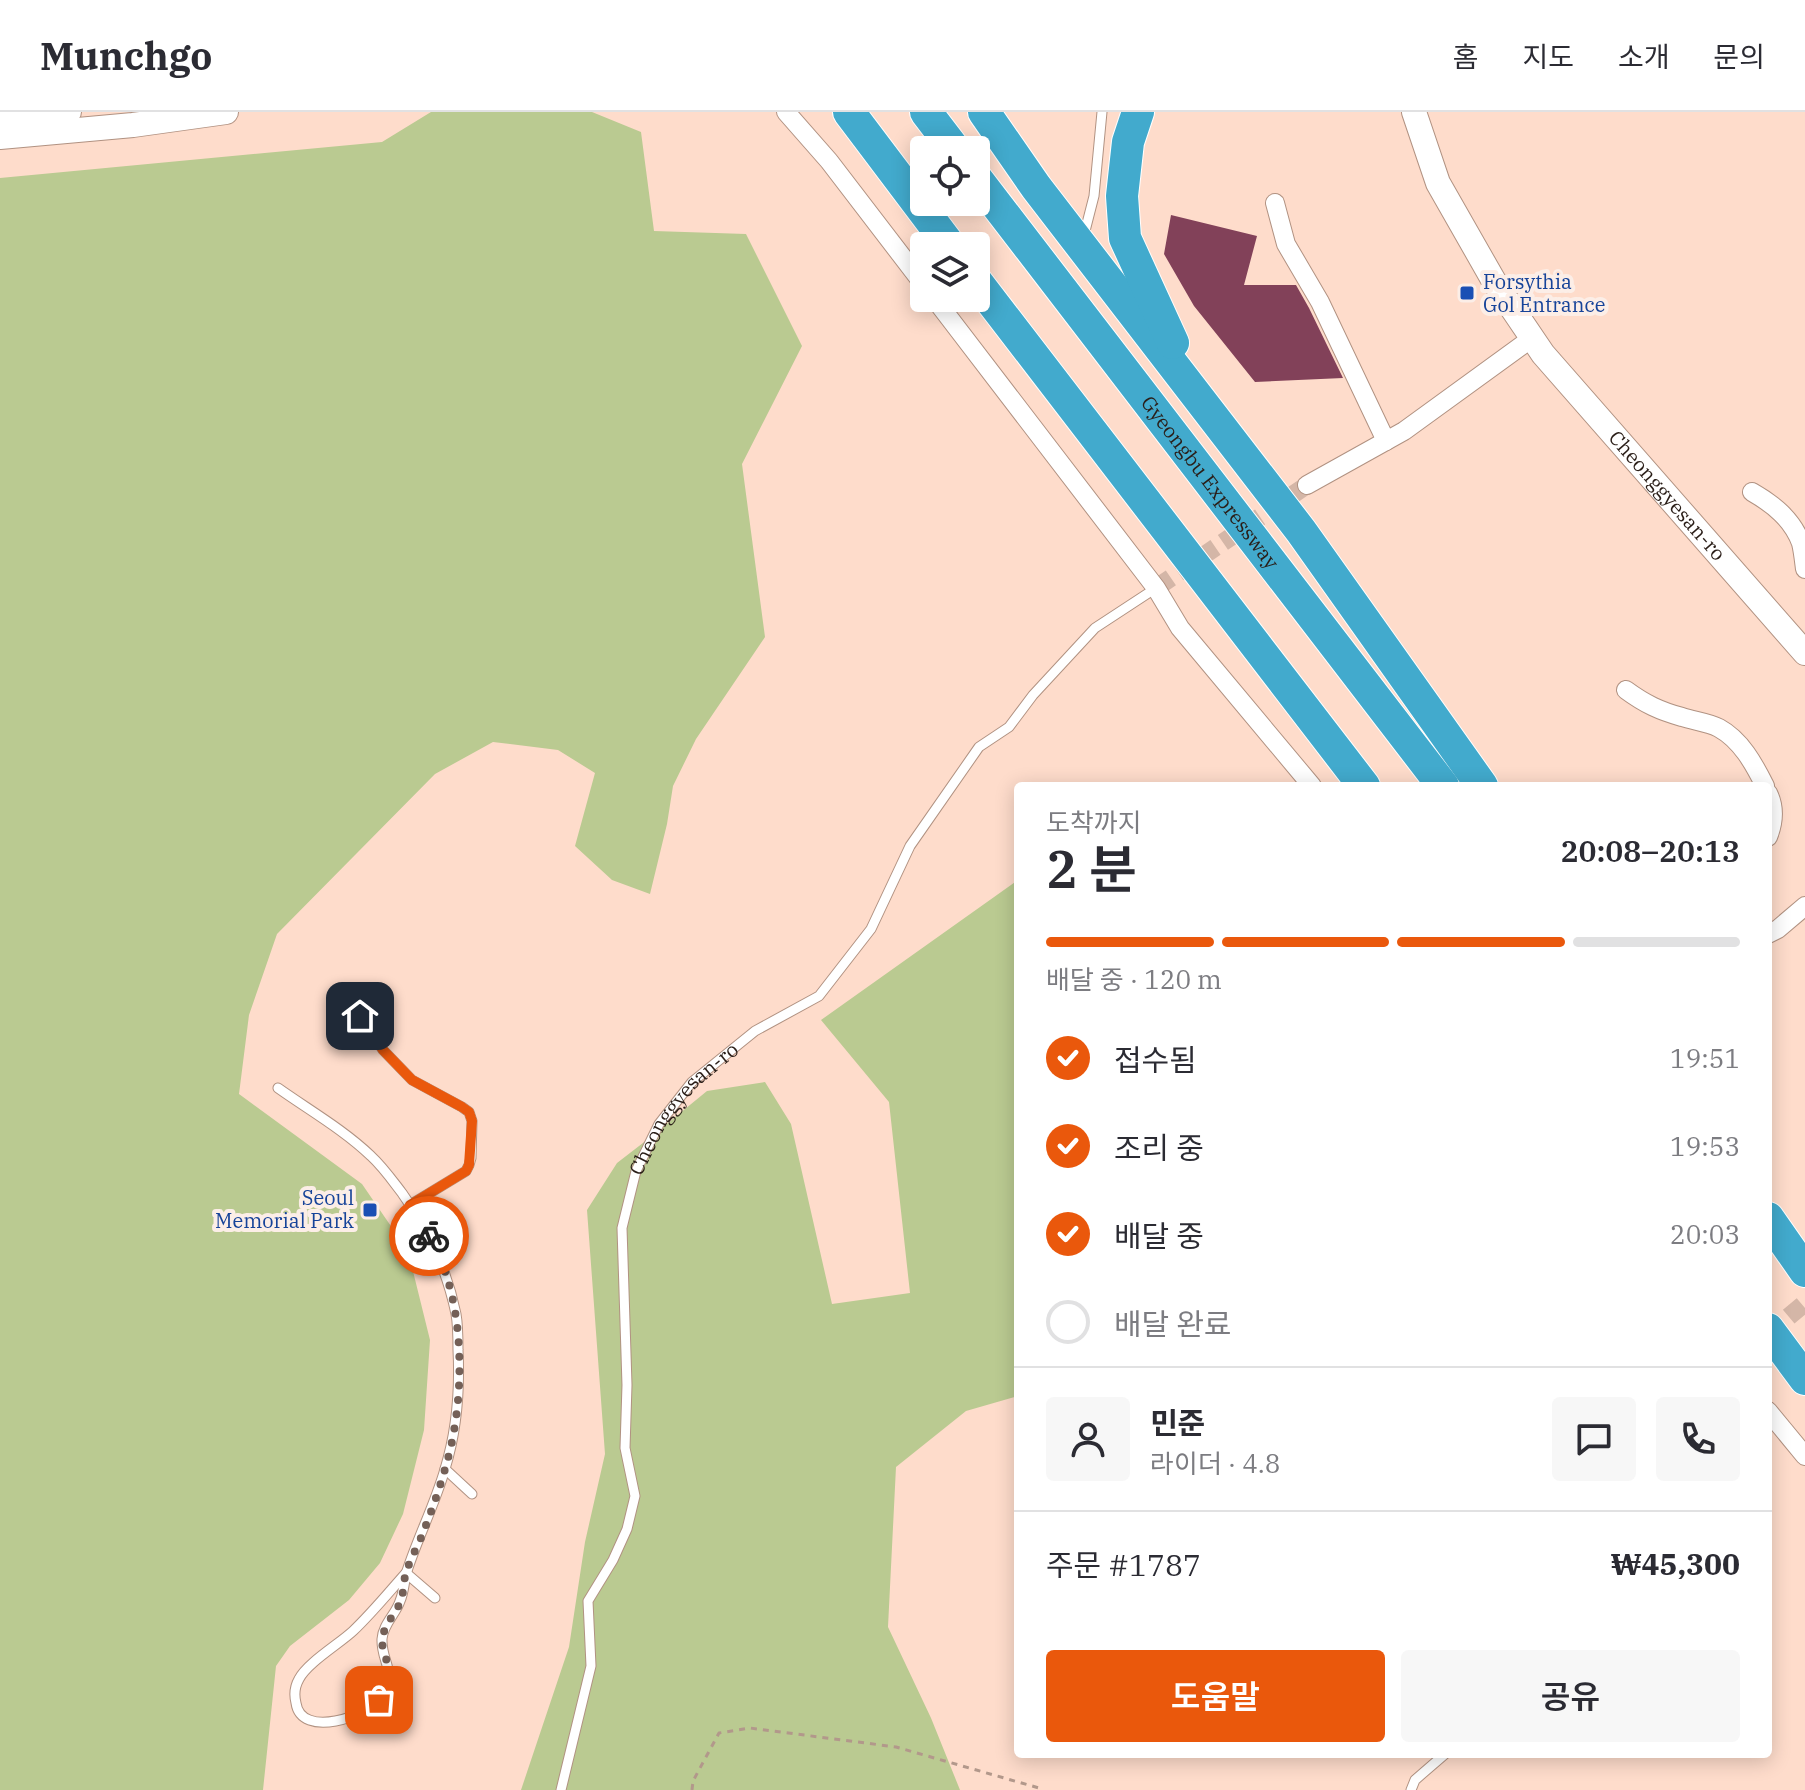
<!DOCTYPE html>
<html lang="ko">
<meta charset="utf-8">
<style>
:root{--surface:#fff;--page:#f7f7f7;--text:#2b2b33;--muted:#7c7c81;--line:#e1e1e2;--accent:#ea580c}
body{margin:0;font-family:"IBM Plex Serif","Noto Sans KR",serif;background:var(--page);color:var(--text);height:100vh;display:flex;flex-direction:column;font-size:30px;white-space:nowrap}
*{box-sizing:border-box;margin:0}
p{font-size:26px;color:var(--muted)}
.icon{flex:none;width:44px;height:44px;fill:none;stroke:currentColor;stroke-width:2;stroke-linecap:round;stroke-linejoin:round}
.map{position:relative;flex:1;overflow:hidden}
.details{position:absolute;left:1014px;top:670px;width:758px;height:976px;display:flex;flex-direction:column;background:var(--surface);border-radius:8px;box-shadow:0 4px 20px #0003}
.details>*{flex:none}
.buttons{position:absolute;left:910px;top:24px;display:grid;gap:16px}
.buttons a{display:grid;place-items:center;width:80px;height:80px;border-radius:8px;background:var(--surface);box-shadow:0 4px 20px #0003;font-size:40px}
.pin{position:absolute;display:grid;place-items:center;width:68px;height:68px;color:#fff;margin:-34px;border-radius:16px;box-shadow:0 4px 12px #0006}
.courier{position:absolute;display:grid;place-items:center;width:80px;height:80px;margin:-40px;border:6px solid #ea580c;border-radius:50%;background:#fff;color:#222;box-shadow:0 2px 10px #0007}
.head em{font-style:normal;font-weight:600}
.head div{display:flex;flex-direction:column-reverse}
.head{display:flex;align-items:center;justify-content:space-between;height:136px;padding:0 32px}
h1{font-size:52px;font-weight:600;line-height:60px}
.bar{display:grid;grid-template-columns:repeat(4,1fr);gap:12px 8px;align-content:center;height:96px;padding:0 32px}
.bar i{height:10px;border-radius:6px;background:var(--line)}
.bar .current{background:var(--accent)}
.bar p{grid-column:span 4}
.line{display:flex;align-items:center;gap:20px;padding:0 32px;border-top:2px solid var(--line)}
.line div{flex:1}
.round{display:grid;place-items:center;flex:none;width:84px;height:84px;border-radius:8px;background:var(--page)}
ol{padding:0 32px;list-style:none}
li{display:flex;align-items:center;gap:24px;height:88px}
li p{margin-inline-start:auto}
li .icon{padding:8px;border-radius:50%;background:var(--accent);color:#fff;stroke-width:4}
li:last-child{color:var(--muted)}
li i{width:44px;height:44px;border:4px solid var(--line);border-radius:50%}
.primary-button{display:flex;gap:16px;margin-top:auto;padding:16px 32px}
.primary-button a{flex:1;height:92px;border-radius:8px;background:var(--accent);color:#fff;font-size:32px;font-weight:600;line-height:92px;text-align:center}
.primary-button a+a{background:var(--page);color:var(--text)}
header{display:flex;align-items:center;gap:48px;box-sizing:border-box;height:112px;padding:0 40px;background:var(--surface);border-bottom:2px solid var(--line)}
header strong{font-size:38px}
nav{display:flex;gap:44px;margin-inline-start:auto;font-size:28px}
.map>svg:first-child{display:block}
.green{fill:#baca91}
.building{fill:#824159}
.lines{fill:none;stroke-linecap:round;stroke-linejoin:round}
.street-tunnel{stroke:#d4b6a7;stroke-width:18;stroke-dasharray:18 9;stroke-linecap:butt}
.lane-casing{stroke:#b19282;stroke-width:11}
.street-casing{stroke:#b19282;stroke-width:20}
.secondary-casing{stroke:#b19282;stroke-width:26}
.highway-casing{stroke:#fff;stroke-width:34}
.path{stroke:#b2988b;stroke-width:3;stroke-dasharray:6 6;stroke-linecap:butt}
.lane{stroke:#fff;stroke-width:9}
.street{stroke:#fff;stroke-width:18}
.secondary{stroke:#fff;stroke-width:24}
.highway{stroke:#42aacd;stroke-width:32}
.done{stroke:#746057;stroke-width:8;stroke-dasharray:0 14.4}
.route{stroke:#ea580c;stroke-width:10}
.transit-dot{fill:#1a4fb4;stroke:#fceee7;stroke-width:3}
.labels{text-anchor:middle;stroke-width:8;stroke-linejoin:round;paint-order:stroke}
.transit-label{font-size:20px;fill:#164399;stroke:#fceee7;text-anchor:start}
.street-label{font-size:20px;fill:#2a1e18;stroke:#fceee7}
</style>
<header>
<strong>Munchgo</strong>
<nav><a>홈</a><a>지도</a><a>소개</a><a>문의</a></nav>
</header>
<div class="map">
<svg width="1805" height="1678" viewBox="0 0 1805 1678">
<rect width="100%" height="100%" fill="#fedccb"/>
<g class="green">
<path d="M431 0H592L641 20 654 119 746 122 802 234 742 352 765 525 696 627 673 674 667 712 650 782 612 768 575 734 595 661 558 638 493 630 435 662 277 822 249 903 239 982 362 1072 408 1139 430 1228 424 1318 403 1402 380 1451 349 1488 290 1534 276 1554 263 1678H0V66L382 30Z"/>
<path d="M1018 768V1284L966 1299 896 1355 888 1515 931 1606 960 1678H521L569 1535 585 1430 605 1342 587 1098 617 1051 652 1024 707 979 765 970 791 1012 832 1192 910 1181 889 990 821 908Z"/>
</g>
<path class="building" d="M1171 103 1257 124 1244 173H1296L1309 196 1343 266 1255 270 1194 194 1164 142Z"/>
<g class="lines">
<g class="street-tunnel">
<path d="M1156 476 1307 373"/>
<path d="M1768 1222 1805 1191"/>
</g>
<g class="lane-casing">
<g id="lane">
<path d="M1084 123 1094 84 1102 0"/>
<path d="M360 904 383 938 412 968 462 995 469 1000 472 1009 471 1046 469 1053 466 1059 410 1093"/>
<path d="M278 976C309 998 344 1018 371 1044 383 1055 392 1068 402 1081 428 1117 447 1158 456 1202 458 1213 458 1226 458 1238 460 1278 457 1318 445 1357 435 1392 418 1425 407 1459 404 1469 404 1480 400 1489 396 1502 383 1512 382 1527 381 1551 398 1558 381 1585 368 1605 301 1627 296 1591 294 1583 295 1574 299 1567 307 1551 339 1532 353 1519 372 1501 389 1480 406 1461"/>
<path d="M445 1357 472 1382"/>
<path d="M406 1461 435 1486"/>
<path id="s1" d="M561 1678 591 1554 588 1489 613 1448 627 1417 635 1384 625 1336 627 1273 622 1116 636 1059 659 1012 692 970 755 919 819 884 871 817 910 734 979 635 1009 615 1033 583 1095 516 1156 476"/>
<path d="M1411 1678 1415 1668 1445 1642"/>
</g>
</g>
<g class="street-casing">
<g id="street">
<path d="M786 0 829 49 924 173"/>
<path d="M1275 91 1286 132 1320 190 1386 329"/>
<path d="M934 186 1156 476 1180 516 1312 674"/>
<path d="M1307 373 1404 319 1532 226"/>
<path d="M1752 380C1773 392 1792 407 1801 431 1803 439 1804 449 1805 457"/>
<path d="M1626 578C1645 592 1660 599 1682 605 1694 609 1708 610 1719 616 1741 628 1754 652 1765 674"/>
<path d="M1768 681C1775 695 1774 710 1768 725"/>
<path d="M1768 822 1778 817 1805 794"/>
<path d="M1768 1299 1805 1344"/>
</g>
</g>
<g class="secondary-casing">
<g id="secondary">
<path id="s2" d="M1414 0 1438 71 1495 171 1543 242 1805 541"/>
<path d="M0 6 69 0"/>
<path d="M0 25 133 13 226 0"/>
</g>
</g>
<g class="highway-casing">
<g id="highway">
<path d="M849 0 950 134"/>
<path d="M926 0 955 38"/>
<path d="M984 0 1036 75 1301 419 1482 674"/>
<path d="M1138 0 1128 30 1122 84 1125 126 1173 231"/>
<path id="s3" d="M976 66 1443 674"/>
<path d="M976 169 1364 674"/>
<path d="M1768 1106 1805 1159"/>
<path d="M1768 1217 1805 1267"/>
</g>
</g>
<path class="path" d="M692 1678 693 1669 719 1621 750 1616 896 1635 1039 1676V1678"/>
<use href="#lane" class="lane"/>
<use href="#street" class="street"/>
<use href="#secondary" class="secondary"/>
<use href="#highway" class="highway"/>
</g>
<g class="lines">
<path class="done" d="M379 1588C383 1581 388 1573 389 1565 391 1551 379 1538 383 1523 386 1511 395 1502 400 1491 404 1482 403 1470 406 1461 410 1447 418 1434 423 1421 431 1400 439 1379 445 1357 466 1288 467 1188 429 1124"/>
<path class="route" d="M360 904 383 938 412 968 462 995 469 1000 472 1009 469 1053 466 1059 410 1093 429 1124"/>
</g>
<g class="transit-dot">
<rect x="1459" y="173" width="16" height="16" rx="4"/>
<rect x="362" y="1090" width="16" height="16" rx="4"/>
</g>
<g class="labels">
<g class="transit-label">
<text x="1483" y="177">Forsythia<tspan x="1483" dy="23">Gol Entrance</tspan></text>
<text x="354" y="1093" text-anchor="end">Seoul<tspan x="354" dy="23">Memorial Park</tspan></text>
</g>
<g class="street-label">
<text dy="7" stroke="none"><textPath href="#s3" startOffset="384">Gyeongbu Expressway</textPath></text>
<text dy="7" stroke="none"><textPath href="#s2" startOffset="464">Cheonggyesan-ro</textPath></text>
<text dy="7" stroke="none"><textPath href="#s1" startOffset="716">Cheonggyesan-ro</textPath></text>
</g>
</g>
</svg>
<div class="buttons">
<a><svg class="icon" aria-label="locate" viewBox="0 0 24 24"><circle cx="12" cy="12" r="6"/><path d="M12 2v4M12 18v4M2 12h4M18 12h4"/></svg></a>
<a><svg class="icon" aria-label="layers" viewBox="0 0 24 24"><path d="M12 4l9 5-9 5-9-5zM3 14l9 5 9-5"/></svg></a>
</div>
<div class="pin" style="left:379px;top:1588px;background:#ea580c"><svg class="icon" aria-label="bag" viewBox="0 0 24 24"><path d="M5 8h14l-1 12H6zM9 8a3 3 0 0 1 6 0"/></svg></div>
<div class="pin" style="left:360px;top:904px;background:#1f2937"><svg class="icon" aria-label="home" viewBox="0 0 24 24"><path d="M3 11l9-7 9 7M6 9v11h12V9"/></svg></div>
<div class="courier" style="left:429px;top:1124px"><svg class="icon" aria-label="bike" viewBox="0 0 24 24"><circle cx="6" cy="16" r="4"/><circle cx="18" cy="16" r="4"/><path d="M6 16l4-8h5l3 8M10 8l3 8H6M13 5h3"/></svg></div>
<section class="details">
<div class="head"><div><h1>2 분</h1><p>도착까지</p></div><em>20:08–20:13</em></div>
<div class="bar"><i class="current"></i><i class="current"></i><i class="current"></i><i></i><p>배달 중 · 120 m</p></div>
<ol>
<li><svg class="icon" aria-label="check" viewBox="0 0 24 24"><path d="M5 12l5 5 9-10"/></svg>접수됨<p>19:51</p></li>
<li><svg class="icon" aria-label="check" viewBox="0 0 24 24"><path d="M5 12l5 5 9-10"/></svg>조리 중<p>19:53</p></li>
<li><svg class="icon" aria-label="check" viewBox="0 0 24 24"><path d="M5 12l5 5 9-10"/></svg>배달 중<p>20:03</p></li>
<li><i></i>배달 완료</li>
</ol>
<div class="line" style="height:144px"><a class="round"><svg class="icon" aria-label="person" viewBox="0 0 24 24"><circle cx="12" cy="8" r="4"/><path d="M4 21q1-7 8-7t8 7"/></svg></a><div><b>민준</b><p>라이더 · 4.8</p></div><a class="round"><svg class="icon" aria-label="chat" viewBox="0 0 24 24"><path d="M4 5h16v11H9l-5 4z"/></svg></a><a class="round"><svg class="icon" aria-label="phone" viewBox="0 0 24 24"><path d="M5 4h4l2 5-3 2q2 4 5 5l2-3 5 2v4C11 20 4 13 5 4z"/></svg></a></div>
<div class="line" style="height:104px"><div>주문 #1787</div><b>₩45,300</b></div>
<div class="primary-button"><a>도움말</a><a>공유</a></div>
</section>
</div>
